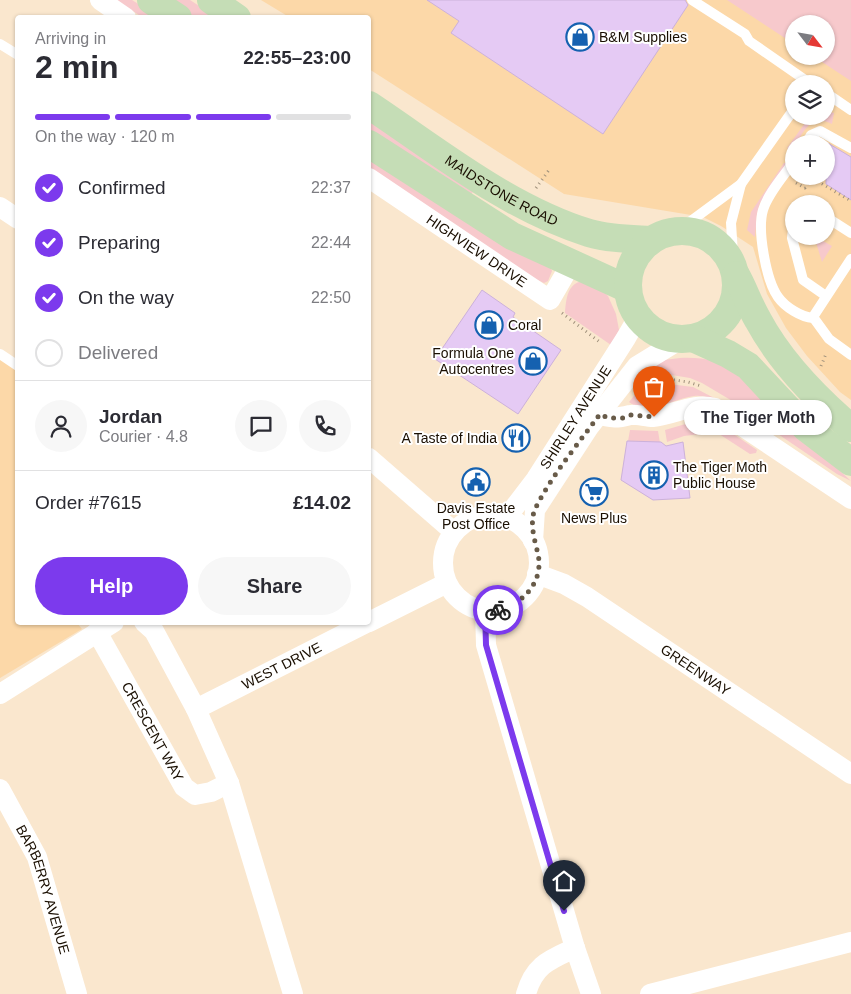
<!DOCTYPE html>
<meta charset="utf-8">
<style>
:root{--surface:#fff;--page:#f7f7f7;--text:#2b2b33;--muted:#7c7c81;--line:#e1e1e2;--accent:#7c3aed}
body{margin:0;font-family:Helvetica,sans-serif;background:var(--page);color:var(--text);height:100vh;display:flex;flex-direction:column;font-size:19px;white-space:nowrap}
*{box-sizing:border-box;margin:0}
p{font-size:16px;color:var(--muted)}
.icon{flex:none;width:28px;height:28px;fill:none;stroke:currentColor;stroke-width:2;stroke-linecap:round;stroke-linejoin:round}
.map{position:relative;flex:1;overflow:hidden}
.details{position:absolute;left:15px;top:15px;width:356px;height:610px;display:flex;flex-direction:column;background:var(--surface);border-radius:5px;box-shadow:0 1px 4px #0004}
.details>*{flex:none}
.needle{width:32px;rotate:121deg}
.controls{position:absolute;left:785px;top:15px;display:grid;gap:10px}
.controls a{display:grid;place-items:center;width:50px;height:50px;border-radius:50%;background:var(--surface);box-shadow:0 1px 4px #0004;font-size:25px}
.pin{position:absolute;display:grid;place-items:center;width:42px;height:42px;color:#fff;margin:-51px -21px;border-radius:50% 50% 50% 0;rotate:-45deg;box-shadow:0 0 5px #0007}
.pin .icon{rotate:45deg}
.courier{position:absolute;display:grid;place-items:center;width:50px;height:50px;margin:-25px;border:4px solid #7c3aed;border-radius:50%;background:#fff;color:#222;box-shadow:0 1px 6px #0007}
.bubble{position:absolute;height:35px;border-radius:18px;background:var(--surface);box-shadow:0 1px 4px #0004;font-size:16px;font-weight:700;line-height:35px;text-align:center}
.overview em{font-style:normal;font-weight:700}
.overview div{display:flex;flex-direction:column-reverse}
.overview{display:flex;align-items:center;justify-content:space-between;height:85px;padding:0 20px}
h1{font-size:32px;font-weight:700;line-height:38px}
.bar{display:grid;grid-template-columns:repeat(4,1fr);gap:8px 5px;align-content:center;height:60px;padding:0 20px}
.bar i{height:6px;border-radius:4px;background:var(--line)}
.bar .selected{background:var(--accent)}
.bar p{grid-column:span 4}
.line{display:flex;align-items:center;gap:12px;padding:0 20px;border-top:1px solid var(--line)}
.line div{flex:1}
.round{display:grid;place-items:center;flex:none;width:52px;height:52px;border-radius:26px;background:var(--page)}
ol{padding:0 20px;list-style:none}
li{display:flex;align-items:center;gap:15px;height:55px}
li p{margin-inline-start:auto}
li .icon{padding:5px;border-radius:50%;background:var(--accent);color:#fff;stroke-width:4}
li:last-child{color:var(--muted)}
li i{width:28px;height:28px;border:2px solid var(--line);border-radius:50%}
.primary-button{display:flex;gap:10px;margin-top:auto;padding:10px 20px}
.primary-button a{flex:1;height:58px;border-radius:30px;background:var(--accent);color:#fff;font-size:20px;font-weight:700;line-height:58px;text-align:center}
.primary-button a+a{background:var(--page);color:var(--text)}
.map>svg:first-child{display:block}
.built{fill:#fcd8a8;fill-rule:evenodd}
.green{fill:#f7c9cc}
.building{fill:#e5caf4;stroke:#ccb1da}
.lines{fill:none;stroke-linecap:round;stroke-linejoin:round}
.path{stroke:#9f907b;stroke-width:3;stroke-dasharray:1 4;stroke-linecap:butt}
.service{stroke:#fff;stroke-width:10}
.minor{stroke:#fff;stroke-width:20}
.primary{stroke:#c5ddb6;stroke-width:28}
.done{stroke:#685b49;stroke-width:5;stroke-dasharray:0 9}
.route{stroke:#7c3aed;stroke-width:6}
.labels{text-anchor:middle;stroke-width:4;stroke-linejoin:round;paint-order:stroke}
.poi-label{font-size:14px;fill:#1a0f02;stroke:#fff;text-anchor:start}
.street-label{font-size:14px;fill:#1a0f02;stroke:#fff}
</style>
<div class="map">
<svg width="851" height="994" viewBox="0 0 851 994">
<rect width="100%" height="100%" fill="#fae7ce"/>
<g class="built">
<path d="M261 0H851V400L840 392 807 356 786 328 767 294 753 247 721 226 703 217 564 194 369 69V18L289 17ZM794 24H826V56H794ZM794 84H826V116H794ZM794 144H826V176H794ZM794 204H826V236H794Z"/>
<path d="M0 358 17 370 18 622 77 623 82 629 0 678Z"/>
</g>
<g class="green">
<path d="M116 0H132L159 17H142Z"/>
<path d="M168 0H190L216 17H195Z"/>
<path d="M727 0H851V81L813 56H826V24H794V44Z"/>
<path d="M826 111 834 113 832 124C816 116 808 124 800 137L803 140 801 144H794V152L787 148 808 119 812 116H826Z"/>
<path d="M369 119 475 189 468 199 369 133Z"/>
<path d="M369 157 550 266 552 271 548 281 544 283 533 278 369 168Z"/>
<path d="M784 163H787L760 203 757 214 755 237 747 230 751 212Z"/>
<path d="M814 236 832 246 822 262Z"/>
<path d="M582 281 604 292 608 296 616 314 619 330 611 345 565 313C566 300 567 284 582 281Z"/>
<path d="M680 358C732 356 739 376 772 411L734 402 702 383 690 378 647 371 664 360Z"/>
<path d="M653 382 693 387 718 400C711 398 702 395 694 396 674 398 648 418 629 402L642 386Z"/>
<path d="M706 418 717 423 757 450 756 453 750 454 716 432 684 436 667 442 665 430Z"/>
<path d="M775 424 787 435 794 429 851 481 837 474 775 432 772 428Z"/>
<path d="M630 430 658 431 660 443 628 441Z"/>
</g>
<g class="building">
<path d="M427 0H685L688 5 603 134 451 33 459 21Z"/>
<path d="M826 142 851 157V200L826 184Z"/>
<path d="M482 290 515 313 513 317 561 350 518 414 435 359Z"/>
<path d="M627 441 661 442 666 446 683 442 690 498 653 500 621 480Z"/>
</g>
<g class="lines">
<g class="path">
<path d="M809 176 851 201"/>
<path d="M796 183 805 188 812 178"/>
<path d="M536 188 549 170"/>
<path d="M562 313 601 343"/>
<path d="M821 366 826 354"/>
<path d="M654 377 688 382 701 386"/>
</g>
<g class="service">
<path d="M692 0 745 34 749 41 811 84"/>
<path d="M0 44 18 55"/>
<path d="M826 93 851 110"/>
<path d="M806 144 811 135 820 131 851 148"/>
<path d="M794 161C784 176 768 193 763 210 757 230 766 280 778 297 785 307 801 317 813 318"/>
<path d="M826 217 851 233"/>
<path d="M794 219 792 238 803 280 826 296"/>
<path d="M676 232 741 184 794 109"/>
<path d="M851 259 813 317 829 339 851 355"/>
<path d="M734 270 731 223 741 184"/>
<path d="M0 354 18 366"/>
</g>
<g class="minor">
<path d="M100 0 126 18"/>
<path id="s1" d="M369 178 550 300 572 262"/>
<path d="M0 207 18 219"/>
<path d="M599 414C610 419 619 418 630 415 636 414 646 417 653 417 675 415 692 402 715 408L851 499"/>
<path d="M369 458 454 532"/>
<circle cx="491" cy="563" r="48"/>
<path id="s2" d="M507 517 536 479 626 338 634 324 635 312"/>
<path d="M533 541 535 510 589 427 637 366 681 339"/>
<path id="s3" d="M537 574 564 584 587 597 851 774"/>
<path d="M485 610 486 645 575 948 591 994"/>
<path d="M144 622 154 631 196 709 229 783 293 994"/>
<path d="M369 622 447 583"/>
<path id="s4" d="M97 632 184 787 195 795 211 792 229 783"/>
<path d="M0 694 114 622"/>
<path id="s5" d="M196 709 368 622"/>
<path id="s6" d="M0 789 37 857 77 994"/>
<path d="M526 994C534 965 549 960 575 948"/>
<path d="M650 994 851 942"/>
</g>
<g class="primary">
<path d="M151 0 178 18"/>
<path d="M211 0 237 18"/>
<path id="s7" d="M369 105C438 151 508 208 589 233 609 239 630 239 650 240"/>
<path d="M369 144 512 236 628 289"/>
<circle cx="682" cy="285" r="54"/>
<path d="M736 275C744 289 749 305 758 320 780 361 816 398 851 428"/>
<path d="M695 339 728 354 748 366 805 427 851 462"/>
</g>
</g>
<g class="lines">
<path class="done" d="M498 610C523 604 544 582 538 554 535 541 529 523 535 509 552 475 578 444 600 414L608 418H624L631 415 654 417"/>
<path class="route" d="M498 610H485L486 645 564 911"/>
</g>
<defs>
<g id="shop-ring" transform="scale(1.4375)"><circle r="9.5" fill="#fff" stroke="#1561b0" stroke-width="1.5"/><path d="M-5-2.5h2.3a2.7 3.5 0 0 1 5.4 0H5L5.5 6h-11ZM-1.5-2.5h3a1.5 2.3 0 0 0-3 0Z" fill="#1561b0"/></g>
<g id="restaurant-ring" transform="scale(1.4375)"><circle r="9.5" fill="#fff" stroke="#1561b0" stroke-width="1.5"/><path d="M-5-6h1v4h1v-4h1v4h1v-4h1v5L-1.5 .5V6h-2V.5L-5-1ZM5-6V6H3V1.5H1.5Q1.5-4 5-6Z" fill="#1561b0"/></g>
<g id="building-ring" transform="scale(1.4375)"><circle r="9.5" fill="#fff" stroke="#1561b0" stroke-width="1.5"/><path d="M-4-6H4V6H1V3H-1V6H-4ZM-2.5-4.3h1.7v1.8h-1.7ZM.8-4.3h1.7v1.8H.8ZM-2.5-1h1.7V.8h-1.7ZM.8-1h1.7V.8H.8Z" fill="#1561b0"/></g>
<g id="civic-ring" transform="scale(1.4375)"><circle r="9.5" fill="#fff" stroke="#1561b0" stroke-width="1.5"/><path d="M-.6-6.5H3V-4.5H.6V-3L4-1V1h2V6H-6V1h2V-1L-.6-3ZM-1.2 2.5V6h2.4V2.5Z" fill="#1561b0"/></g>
<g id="supermarket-ring" transform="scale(1.4375)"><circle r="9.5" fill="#fff" stroke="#1561b0" stroke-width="1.5"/><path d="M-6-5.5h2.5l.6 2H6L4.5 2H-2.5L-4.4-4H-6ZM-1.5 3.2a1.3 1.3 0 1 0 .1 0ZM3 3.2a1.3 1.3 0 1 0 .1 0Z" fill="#1561b0"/></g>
</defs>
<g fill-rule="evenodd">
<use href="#shop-ring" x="580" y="37"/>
<use href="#shop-ring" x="489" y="325"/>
<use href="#shop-ring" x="533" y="361"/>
<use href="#restaurant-ring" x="516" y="438"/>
<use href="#building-ring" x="654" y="475"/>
<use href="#civic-ring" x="476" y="482"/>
<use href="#supermarket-ring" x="594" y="492"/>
</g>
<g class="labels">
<g class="poi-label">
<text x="599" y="42">B&amp;M Supplies</text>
<text x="508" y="330">Coral</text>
<text x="514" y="358" text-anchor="end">Formula One<tspan x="514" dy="16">Autocentres</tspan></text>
<text x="497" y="443" text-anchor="end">A Taste of India</text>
<text x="673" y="472">The Tiger Moth<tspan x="673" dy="16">Public House</tspan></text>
<text x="476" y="513" text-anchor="middle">Davis Estate<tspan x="476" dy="16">Post Office</tspan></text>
<text x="594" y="523" text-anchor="middle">News Plus</text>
</g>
<g class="street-label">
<text dy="5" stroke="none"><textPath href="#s7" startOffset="158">MAIDSTONE ROAD</textPath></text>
<text dy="5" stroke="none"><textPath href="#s1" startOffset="130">HIGHVIEW DRIVE</textPath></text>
<text dy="5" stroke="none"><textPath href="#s2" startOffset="121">SHIRLEY AVENUE</textPath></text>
<text dy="5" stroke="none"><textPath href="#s5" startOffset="96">WEST DRIVE</textPath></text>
<text dy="5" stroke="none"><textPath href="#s3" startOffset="186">GREENWAY</textPath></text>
<text dy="5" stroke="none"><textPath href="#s4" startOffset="114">CRESCENT WAY</textPath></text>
<text dy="5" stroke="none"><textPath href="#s6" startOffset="110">BARBERRY AVENUE</textPath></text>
</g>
</g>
</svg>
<div class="controls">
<a><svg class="needle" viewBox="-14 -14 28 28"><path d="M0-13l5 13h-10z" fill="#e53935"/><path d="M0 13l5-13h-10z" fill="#7c7c81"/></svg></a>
<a><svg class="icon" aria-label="layers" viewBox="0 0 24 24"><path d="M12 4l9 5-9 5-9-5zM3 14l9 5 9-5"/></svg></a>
<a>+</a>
<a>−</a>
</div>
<div class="pin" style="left:654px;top:417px;background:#ea580c"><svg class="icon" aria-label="bag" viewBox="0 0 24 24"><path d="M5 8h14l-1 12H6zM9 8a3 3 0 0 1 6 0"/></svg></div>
<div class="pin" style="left:564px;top:911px;background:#1f2937"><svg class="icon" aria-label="home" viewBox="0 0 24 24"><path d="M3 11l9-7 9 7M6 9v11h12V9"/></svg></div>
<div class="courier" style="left:498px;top:610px"><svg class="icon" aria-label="bike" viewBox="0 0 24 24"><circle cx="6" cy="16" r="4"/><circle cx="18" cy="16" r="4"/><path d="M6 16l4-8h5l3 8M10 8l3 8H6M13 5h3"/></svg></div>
<div class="bubble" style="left:684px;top:400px;width:148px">The Tiger Moth</div>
<section class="details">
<div class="overview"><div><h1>2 min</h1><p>Arriving in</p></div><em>22:55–23:00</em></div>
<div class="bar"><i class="selected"></i><i class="selected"></i><i class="selected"></i><i></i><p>On the way · 120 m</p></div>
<ol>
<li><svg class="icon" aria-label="check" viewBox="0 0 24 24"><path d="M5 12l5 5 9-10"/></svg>Confirmed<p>22:37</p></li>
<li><svg class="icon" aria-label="check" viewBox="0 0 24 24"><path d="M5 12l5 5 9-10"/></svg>Preparing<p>22:44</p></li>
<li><svg class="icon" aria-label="check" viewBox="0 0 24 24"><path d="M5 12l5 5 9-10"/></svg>On the way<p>22:50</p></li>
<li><i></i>Delivered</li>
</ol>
<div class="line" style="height:90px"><a class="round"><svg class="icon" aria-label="person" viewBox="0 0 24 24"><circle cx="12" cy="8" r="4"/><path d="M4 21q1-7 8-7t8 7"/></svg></a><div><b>Jordan</b><p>Courier · 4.8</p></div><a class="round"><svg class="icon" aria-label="chat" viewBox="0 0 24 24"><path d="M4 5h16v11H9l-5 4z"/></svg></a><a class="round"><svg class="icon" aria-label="phone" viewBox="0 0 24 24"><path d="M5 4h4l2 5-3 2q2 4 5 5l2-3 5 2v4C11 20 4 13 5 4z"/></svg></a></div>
<div class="line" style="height:65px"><div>Order #7615</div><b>£14.02</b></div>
<div class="primary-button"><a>Help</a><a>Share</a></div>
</section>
</div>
